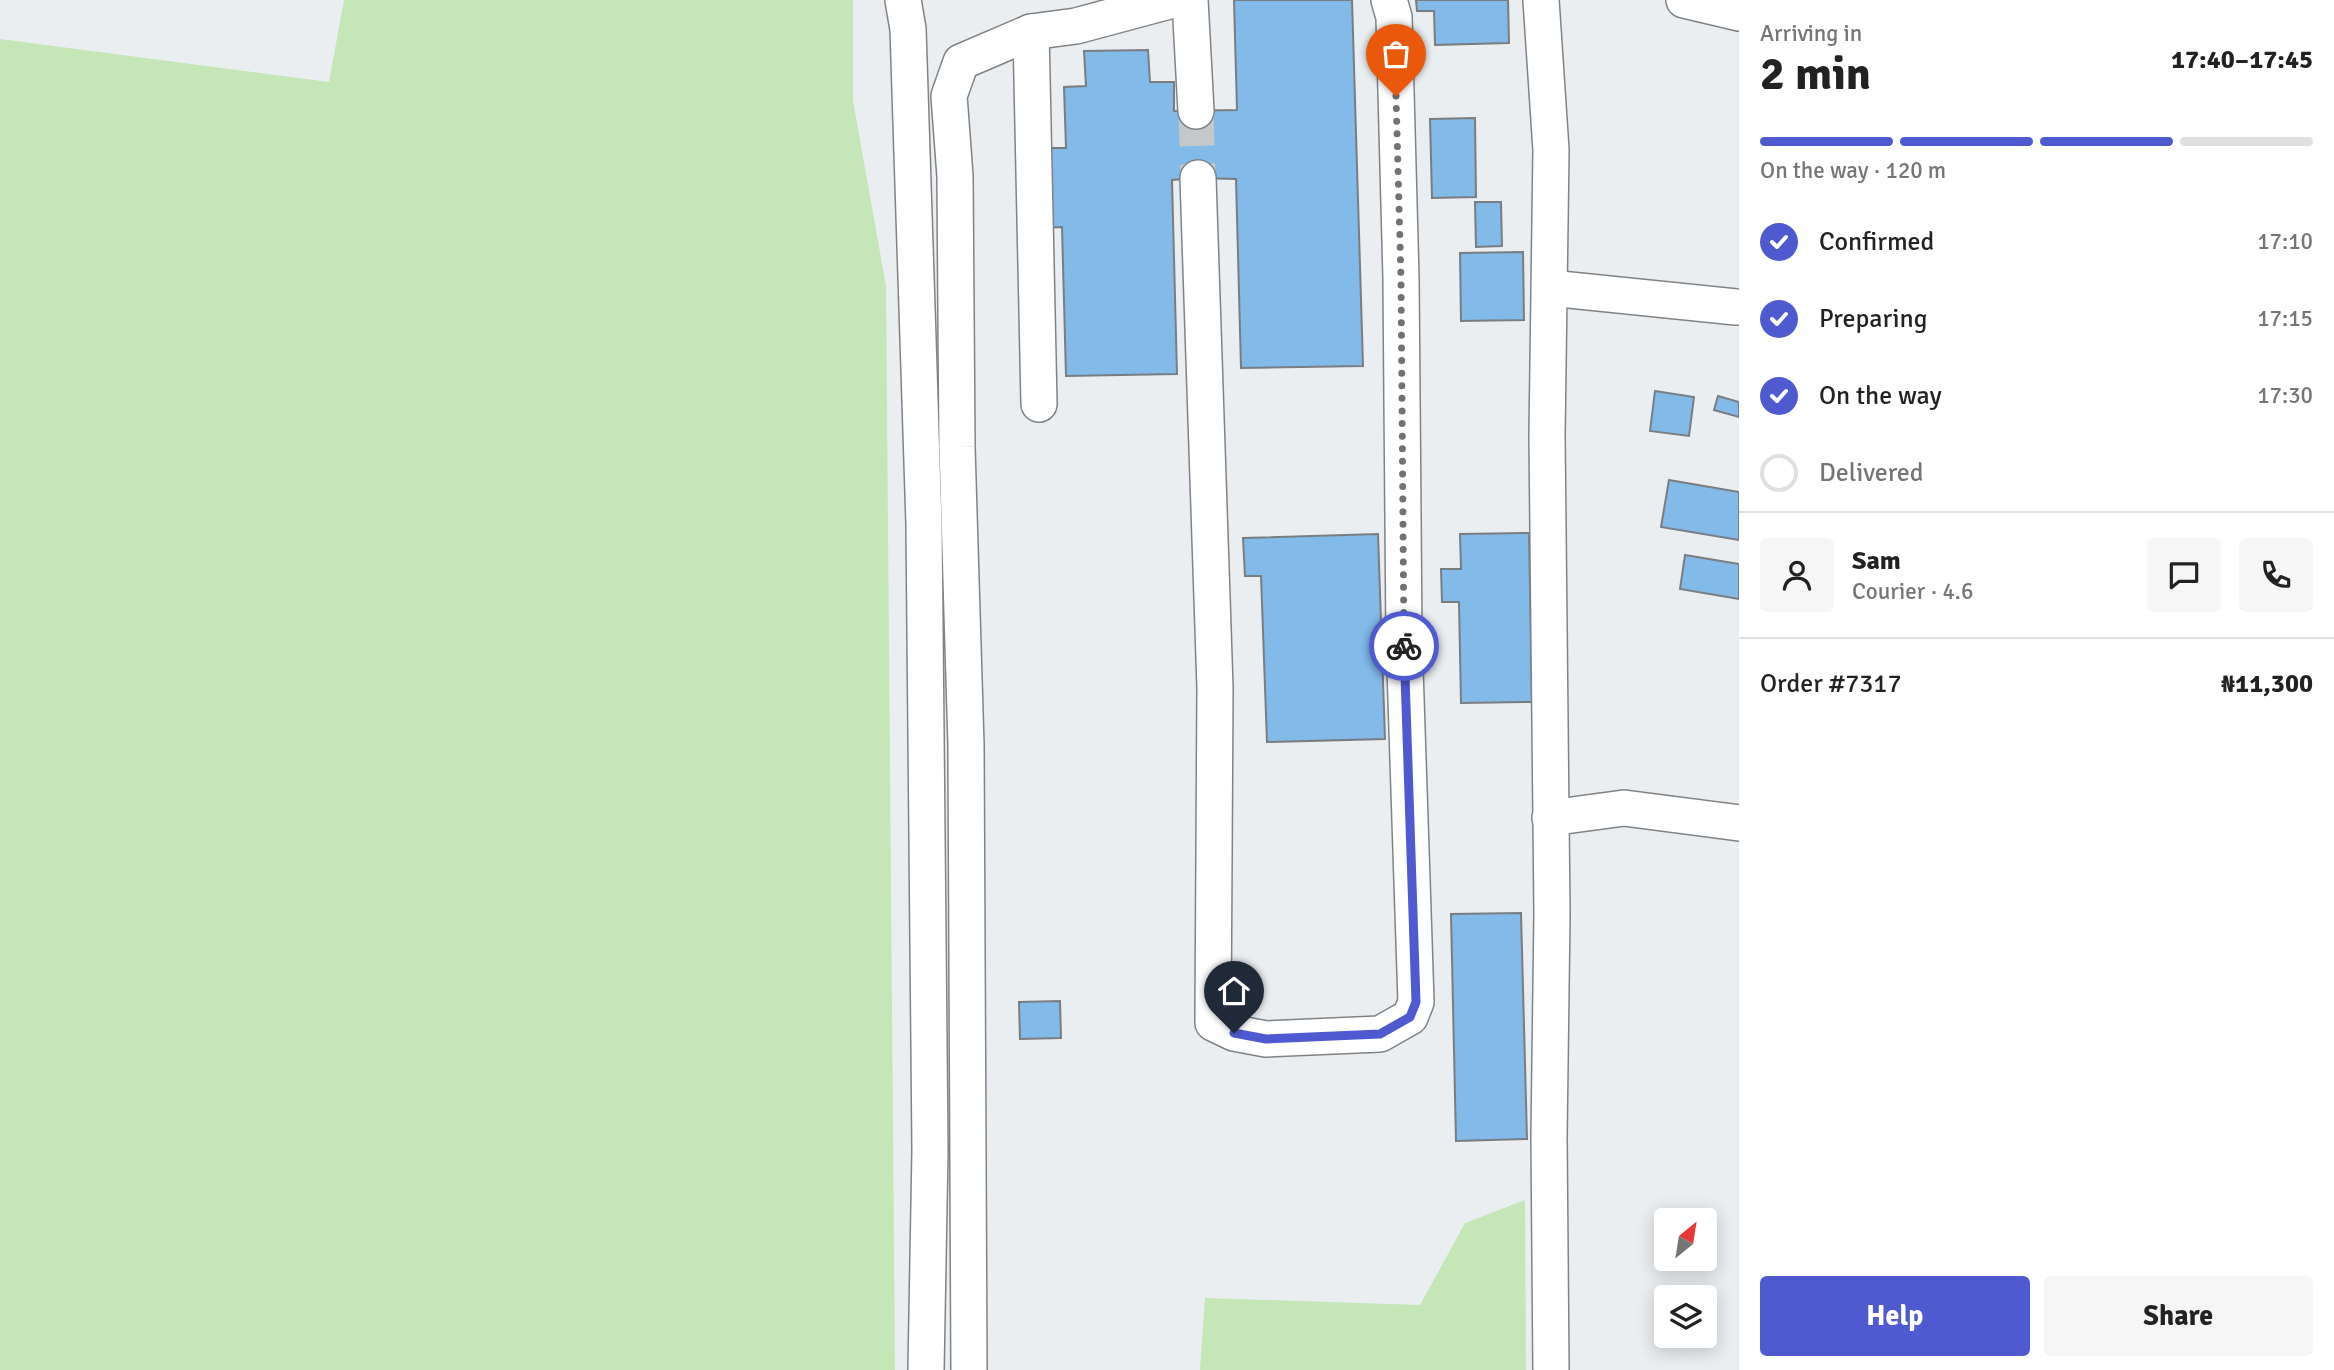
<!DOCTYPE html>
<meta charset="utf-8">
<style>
:root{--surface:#fff;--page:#f6f6f6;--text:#222;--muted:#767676;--line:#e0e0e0;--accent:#505ad0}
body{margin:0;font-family:Signika,sans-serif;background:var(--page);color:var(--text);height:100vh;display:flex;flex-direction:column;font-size:26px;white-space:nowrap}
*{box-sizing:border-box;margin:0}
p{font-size:23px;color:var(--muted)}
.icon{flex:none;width:38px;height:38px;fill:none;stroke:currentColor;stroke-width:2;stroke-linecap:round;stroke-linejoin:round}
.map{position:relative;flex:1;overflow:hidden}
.panel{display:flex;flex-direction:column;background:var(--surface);width:595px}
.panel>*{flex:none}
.needle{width:46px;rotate:30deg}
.buttons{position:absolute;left:1654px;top:1208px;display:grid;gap:14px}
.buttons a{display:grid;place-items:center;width:63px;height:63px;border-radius:7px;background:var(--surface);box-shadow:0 4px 18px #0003;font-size:35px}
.pin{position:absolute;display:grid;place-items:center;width:60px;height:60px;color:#fff;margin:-72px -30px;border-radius:50% 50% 50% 0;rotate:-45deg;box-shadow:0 0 7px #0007}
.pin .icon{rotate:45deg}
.courier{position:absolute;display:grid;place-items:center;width:70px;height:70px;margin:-35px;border:5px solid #505ad0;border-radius:50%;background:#fff;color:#222;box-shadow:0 2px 9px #0007}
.headline em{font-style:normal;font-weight:700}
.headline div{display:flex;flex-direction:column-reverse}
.headline{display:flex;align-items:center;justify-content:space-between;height:119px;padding:0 21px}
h1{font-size:46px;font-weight:700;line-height:52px}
.bar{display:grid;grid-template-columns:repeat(4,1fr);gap:10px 7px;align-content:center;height:84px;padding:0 21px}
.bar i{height:9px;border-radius:5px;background:var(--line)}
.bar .selected{background:var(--accent)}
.bar p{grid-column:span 4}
.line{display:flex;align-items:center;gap:18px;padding:0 21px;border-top:2px solid var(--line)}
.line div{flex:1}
.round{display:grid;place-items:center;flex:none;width:74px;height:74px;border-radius:7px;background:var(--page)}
ol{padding:0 21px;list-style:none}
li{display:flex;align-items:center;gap:21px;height:77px}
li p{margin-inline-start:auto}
li .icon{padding:7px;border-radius:50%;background:var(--accent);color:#fff;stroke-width:4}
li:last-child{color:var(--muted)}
li i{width:38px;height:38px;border:4px solid var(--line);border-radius:50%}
.cta{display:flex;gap:14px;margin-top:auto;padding:14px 21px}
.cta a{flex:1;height:80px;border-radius:7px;background:var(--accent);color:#fff;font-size:28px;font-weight:700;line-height:80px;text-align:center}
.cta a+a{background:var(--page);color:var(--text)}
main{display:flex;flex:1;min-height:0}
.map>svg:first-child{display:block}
.green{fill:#c5e6b6}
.building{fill:#82baea;stroke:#7a7d80;stroke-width:2}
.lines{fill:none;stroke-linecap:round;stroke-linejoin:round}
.minor-tunnel{stroke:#c4c8ca;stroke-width:35;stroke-dasharray:35 18;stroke-linecap:butt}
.minor-casing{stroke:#808386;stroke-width:38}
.minor{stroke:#fff;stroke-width:35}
.done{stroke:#707274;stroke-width:7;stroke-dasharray:0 12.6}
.route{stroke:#505ad0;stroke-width:9}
</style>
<main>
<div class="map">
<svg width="1739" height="1370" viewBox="0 0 1739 1370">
<rect width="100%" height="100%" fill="#eaeef1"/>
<g class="green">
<path d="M344 0H853V101L886 286 895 1370H0V39L329 82Z"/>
<path d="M1525 1200 1526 1370H1200L1205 1298 1420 1305 1465 1223Z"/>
</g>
<g class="building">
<path d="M1234 0H1352L1363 366 1241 368 1236 179 1198 178 1172 180 1177 374 1066 376 1062 227 1046 228 1043 148H1066L1064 87 1086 86 1084 51 1148 50 1150 82H1174V111L1237 110Z"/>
<path d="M1416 0H1508L1509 43 1435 45 1434 11H1417Z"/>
<path d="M1475 118 1476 197 1432 198 1430 119Z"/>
<path d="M1475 202H1501L1502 246 1476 247Z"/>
<path d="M1523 252 1524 320 1461 321 1460 253Z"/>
<path d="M1655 391 1694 397 1689 436 1650 431Z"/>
<path d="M1718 396 1739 402V417L1714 410Z"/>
<path d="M1669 480 1739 492V540L1661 527Z"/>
<path d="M1529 533 1532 702 1461 703 1459 602H1442L1441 569H1461L1460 534Z"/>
<path d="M1378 534 1385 739 1267 742 1261 576H1245L1243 538Z"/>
<path d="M1685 555 1739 564V599L1680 589Z"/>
<path d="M1521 913 1527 1139 1456 1141 1451 914Z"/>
<path d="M1060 1001 1061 1038 1020 1039 1019 1002Z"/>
</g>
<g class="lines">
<path class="minor-tunnel" d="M1196 111 1198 178"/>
<g class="minor-casing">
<g id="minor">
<path d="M903 0 908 29 924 524 930 1150 926 1370"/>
<path d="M1190 0 1196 111"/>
<path d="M1541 0 1551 150 1547 436 1552 914 1549 1137 1551 1370"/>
<path d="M1684 0 1739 13"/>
<path d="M1031 32 1039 404"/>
<path d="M1198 178 1215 688 1213 1023 1234 1033 1266 1039 1380 1034 1410 1017 1416 1002 1404 638 1401 278 1394 17 1389 0"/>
<path d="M1550 288 1736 307"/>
<path d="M1550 818 1624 808 1739 823"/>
<path d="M969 1370 966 745 957 447 955 176 949 96 961 62 1031 32 1076 26 1173 0"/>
</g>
</g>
<use href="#minor" class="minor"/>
</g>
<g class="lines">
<path class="done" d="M1396 96 1401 278 1404 646"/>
<path class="route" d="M1234 1033 1266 1039 1380 1034 1410 1017 1416 1002 1404 646"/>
</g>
</svg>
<div class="buttons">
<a><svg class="needle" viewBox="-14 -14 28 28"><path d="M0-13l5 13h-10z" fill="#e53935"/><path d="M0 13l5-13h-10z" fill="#767676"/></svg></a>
<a><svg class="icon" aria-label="layers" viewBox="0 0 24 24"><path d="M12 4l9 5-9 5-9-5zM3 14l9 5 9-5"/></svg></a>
</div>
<div class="pin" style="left:1396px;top:96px;background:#ea580c"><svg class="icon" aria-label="bag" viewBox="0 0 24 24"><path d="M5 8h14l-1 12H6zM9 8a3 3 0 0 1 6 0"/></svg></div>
<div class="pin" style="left:1234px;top:1033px;background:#1f2937"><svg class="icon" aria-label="home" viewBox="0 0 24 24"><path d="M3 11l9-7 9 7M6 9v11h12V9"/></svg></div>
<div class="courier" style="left:1404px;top:646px"><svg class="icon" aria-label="bike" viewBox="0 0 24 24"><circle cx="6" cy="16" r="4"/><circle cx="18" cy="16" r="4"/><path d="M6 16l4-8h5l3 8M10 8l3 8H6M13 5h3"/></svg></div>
</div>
<section class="panel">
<div class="headline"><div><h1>2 min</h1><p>Arriving in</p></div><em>17:40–17:45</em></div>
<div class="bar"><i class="selected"></i><i class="selected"></i><i class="selected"></i><i></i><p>On the way · 120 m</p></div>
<ol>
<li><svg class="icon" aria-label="check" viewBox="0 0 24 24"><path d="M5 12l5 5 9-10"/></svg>Confirmed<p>17:10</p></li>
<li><svg class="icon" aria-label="check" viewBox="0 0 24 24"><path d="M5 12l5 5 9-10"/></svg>Preparing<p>17:15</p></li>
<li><svg class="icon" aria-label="check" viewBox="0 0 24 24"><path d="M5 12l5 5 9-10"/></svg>On the way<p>17:30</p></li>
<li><i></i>Delivered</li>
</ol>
<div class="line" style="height:126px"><a class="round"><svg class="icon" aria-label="person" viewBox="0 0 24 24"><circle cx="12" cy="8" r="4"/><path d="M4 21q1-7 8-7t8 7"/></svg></a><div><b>Sam</b><p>Courier · 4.6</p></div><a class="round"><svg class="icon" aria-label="chat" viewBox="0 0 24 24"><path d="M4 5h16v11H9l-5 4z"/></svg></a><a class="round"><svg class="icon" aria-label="phone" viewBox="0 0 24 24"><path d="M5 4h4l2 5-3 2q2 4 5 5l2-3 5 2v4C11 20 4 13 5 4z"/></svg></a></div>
<div class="line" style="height:91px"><div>Order #7317</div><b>₦11,300</b></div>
<div class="cta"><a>Help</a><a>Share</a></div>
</section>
</main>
